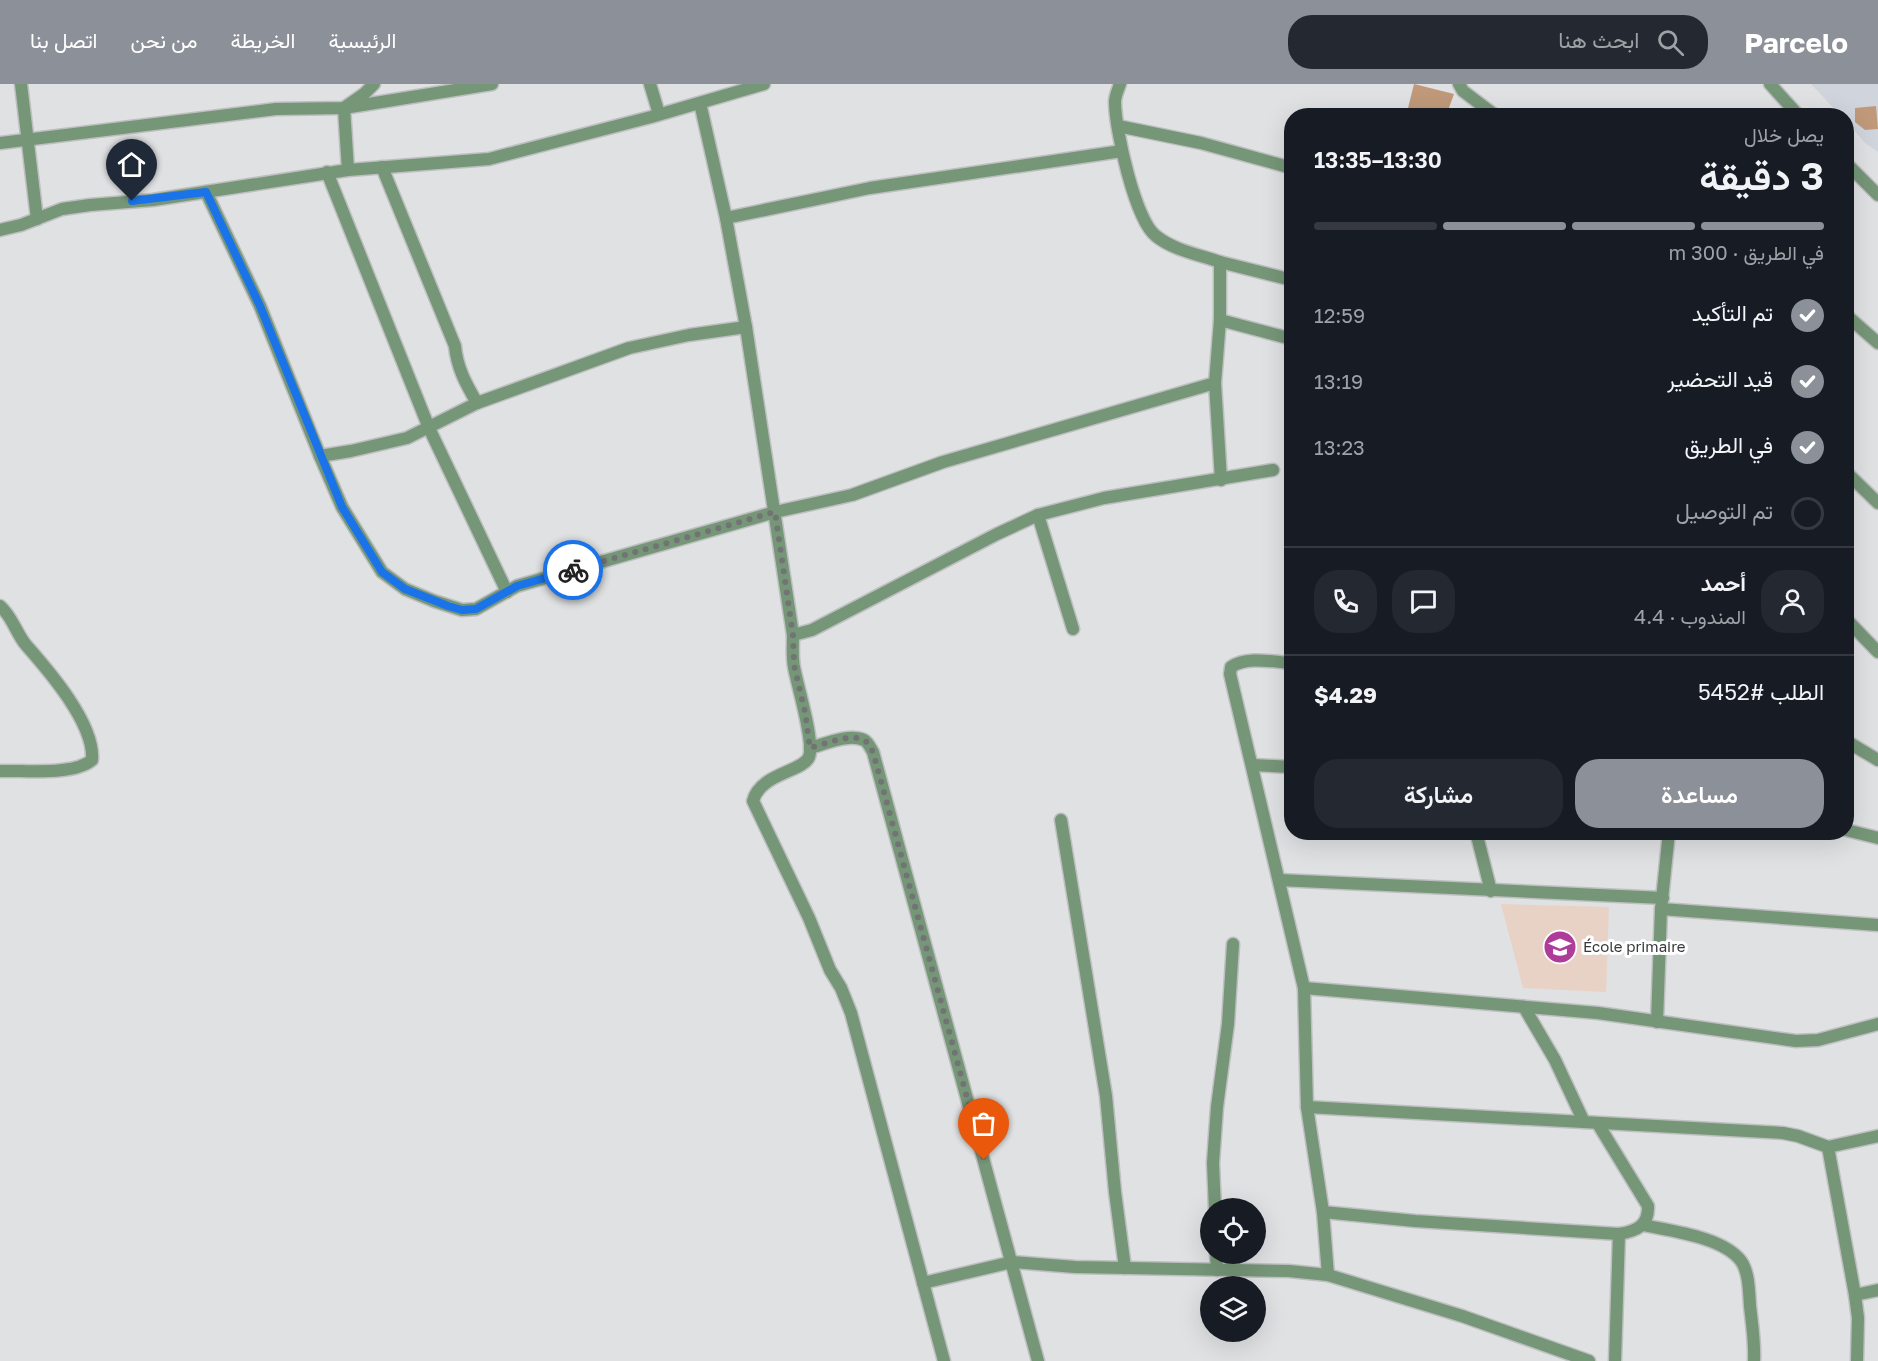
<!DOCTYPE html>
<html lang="ar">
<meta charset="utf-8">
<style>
:root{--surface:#171b24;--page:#242831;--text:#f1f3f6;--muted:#9ea1a6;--line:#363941;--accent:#8c9099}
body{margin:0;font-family:"Golos Text",Vazirmatn,sans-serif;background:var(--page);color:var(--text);direction:rtl;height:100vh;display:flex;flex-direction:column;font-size:22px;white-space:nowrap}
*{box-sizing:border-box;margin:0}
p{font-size:20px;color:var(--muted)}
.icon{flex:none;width:33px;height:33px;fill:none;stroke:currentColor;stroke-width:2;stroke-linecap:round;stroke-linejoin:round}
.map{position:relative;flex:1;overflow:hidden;direction:ltr}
.panel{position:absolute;left:1284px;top:24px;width:570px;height:732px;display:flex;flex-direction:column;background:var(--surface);border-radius:24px;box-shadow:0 6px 24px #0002;direction:rtl}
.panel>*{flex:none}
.buttons{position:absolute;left:1200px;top:1114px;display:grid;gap:12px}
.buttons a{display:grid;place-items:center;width:66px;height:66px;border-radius:50%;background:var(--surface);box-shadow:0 6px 24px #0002;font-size:30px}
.pin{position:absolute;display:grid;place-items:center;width:51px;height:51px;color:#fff;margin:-62px -26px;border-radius:50% 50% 50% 0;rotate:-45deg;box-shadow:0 0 6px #0007}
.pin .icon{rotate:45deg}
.courier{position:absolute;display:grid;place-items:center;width:60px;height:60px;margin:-30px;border:4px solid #1a73e8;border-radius:50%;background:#fff;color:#222;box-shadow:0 2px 8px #0007}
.headline em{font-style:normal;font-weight:600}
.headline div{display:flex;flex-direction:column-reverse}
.headline{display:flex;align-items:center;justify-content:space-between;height:102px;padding:0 30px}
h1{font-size:39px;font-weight:600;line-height:45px}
.bar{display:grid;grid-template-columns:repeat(4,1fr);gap:9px 6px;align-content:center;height:72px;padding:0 30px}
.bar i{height:8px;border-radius:4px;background:var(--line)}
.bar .active{background:var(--accent)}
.bar p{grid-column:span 4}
.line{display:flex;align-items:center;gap:15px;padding:0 30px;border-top:2px solid var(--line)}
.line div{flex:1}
.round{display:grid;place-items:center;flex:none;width:63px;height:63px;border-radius:24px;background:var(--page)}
ol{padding:0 30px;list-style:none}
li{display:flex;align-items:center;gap:18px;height:66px}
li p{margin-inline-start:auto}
li .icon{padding:6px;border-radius:50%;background:var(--accent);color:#fff;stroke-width:4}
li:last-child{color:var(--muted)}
li i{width:33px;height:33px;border:3px solid var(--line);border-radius:50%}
.action{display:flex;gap:12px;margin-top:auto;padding:12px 30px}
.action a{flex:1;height:69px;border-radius:24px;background:var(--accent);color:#fff;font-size:24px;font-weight:600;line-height:69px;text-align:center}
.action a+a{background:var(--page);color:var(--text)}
header{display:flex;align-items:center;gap:36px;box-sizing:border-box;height:84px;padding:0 30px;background:var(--accent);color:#fff}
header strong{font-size:28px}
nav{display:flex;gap:33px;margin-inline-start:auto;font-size:21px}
.search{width:420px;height:54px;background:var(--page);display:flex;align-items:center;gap:15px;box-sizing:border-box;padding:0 21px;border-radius:24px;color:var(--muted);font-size:22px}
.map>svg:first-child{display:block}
.built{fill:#d0d4dd}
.education{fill:#e8d2c6}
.building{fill:#bf9979}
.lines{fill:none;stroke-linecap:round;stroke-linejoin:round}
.street-casing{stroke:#bebfc1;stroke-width:15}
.street{stroke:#769678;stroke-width:12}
.done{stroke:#727374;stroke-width:6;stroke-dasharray:0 10.8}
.route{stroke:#1a73e8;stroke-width:8}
.labels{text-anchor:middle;stroke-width:6;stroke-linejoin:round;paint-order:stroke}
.poi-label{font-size:15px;fill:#373839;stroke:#fff;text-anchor:start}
</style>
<header>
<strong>Parcelo</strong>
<div class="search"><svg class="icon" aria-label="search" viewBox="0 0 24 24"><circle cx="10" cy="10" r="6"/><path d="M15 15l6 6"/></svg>ابحث هنا</div>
<nav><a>الرئيسية</a><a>الخريطة</a><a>من نحن</a><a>اتصل بنا</a></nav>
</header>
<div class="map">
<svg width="1878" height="1277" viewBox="0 0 1878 1277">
<rect width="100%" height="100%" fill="#e0e1e3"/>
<path class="built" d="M1811 0H1878V68L1865 59 1847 38 1846 32 1840 31Z"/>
<path class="education" d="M1501 820 1609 823 1606 908 1523 904Z"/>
<g class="building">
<path d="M1414 0 1454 10 1446 32H1406Z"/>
<path d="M1876 22 1878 45 1865 46 1855 38V24Z"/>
</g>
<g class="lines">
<g class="street-casing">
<g id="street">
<path d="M21 0 37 135"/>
<path d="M650 0 659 30"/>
<path d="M1120 0C1118 6 1115 12 1115 18 1115 45 1135 136 1156 152 1173 166 1200 171 1220 178V236L1215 299 1221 396"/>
<path d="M1459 0 1463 7 1496 32"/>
<path d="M1770 0 1799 32"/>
<path d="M700 19 726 134 746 243 793 551C793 561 792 573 794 583 797 601 815 658 809 673 803 688 760 689 753 717L809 834 830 886 841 904 851 929 944 1277"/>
<path d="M1118 42 1201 59 1292 84"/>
<path d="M0 59 276 25 344 24 492 0"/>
<path d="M1846 79 1878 111"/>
<path d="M382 83 455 262C457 284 466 300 477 319"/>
<path d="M348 86 344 24 364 10 374 0"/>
<path d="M327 88 429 344 507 508"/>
<path d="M206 108 260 222 320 372 351 367 407 354 477 319 629 264 689 251 746 243"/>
<path d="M726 134 870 104 1122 67"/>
<path d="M0 146 21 141 62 125 90 121 153 116 348 86 489 75 651 33 764 0"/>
<path d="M1220 178 1292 196"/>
<path d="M1846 231 1878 259"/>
<path d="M1220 236 1292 255"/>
<path d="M320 372 342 423 382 488 405 505 434 517 462 526 476 525 517 502 775 428 852 411 943 378 1215 299"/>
<path d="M1846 388 1878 419"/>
<path d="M1038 431 1073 545"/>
<path d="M0 522C12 532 16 549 26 561 49 587 95 640 92 676 73 692 25 686 0 687"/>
<path d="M1846 535 1878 568"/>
<path d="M793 551 812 546 997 450 1038 431 1104 414 1273 386"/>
<path d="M1292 579C1273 578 1247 572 1231 583L1230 590 1304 904 1307 1023 1323 1128 1328 1191"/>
<path d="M1846 657 1878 676"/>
<path d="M810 664C825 660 849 649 864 656 868 658 870 663 873 668L1038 1277"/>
<path d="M1253 681 1292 683"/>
<path d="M1061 736 1106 1012 1115 1108 1125 1184"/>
<path d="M1846 746 1878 754"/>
<path d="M1476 748 1491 807"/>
<path d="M1279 796 1663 814"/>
<path d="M1661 825 1878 841"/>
<path d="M1304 904 1598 929 1796 957 1818 956 1878 940"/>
<path d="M1524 923 1555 976 1584 1038"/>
<path d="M1657 938 1661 825 1669 748"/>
<path d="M1307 1023 1783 1049 1798 1052 1828 1063"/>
<path d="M1878 1052 1828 1063 1855 1211 1878 1206"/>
<path d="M1215 1125 1213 1079 1217 1023 1228 940 1233 860"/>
<path d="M1323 1128 1415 1137 1619 1150C1636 1147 1649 1142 1648 1122L1598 1040"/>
<path d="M1643 1141C1671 1147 1723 1153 1741 1177 1749 1188 1749 1208 1750 1222 1752 1240 1755 1259 1754 1277"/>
<path d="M1216 1170 1217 1186"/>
<path d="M923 1199 1012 1178 1075 1183 1289 1187 1328 1191 1462 1232 1589 1277"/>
<path d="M1855 1211 1858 1234 1857 1277"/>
<path d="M1615 1277 1619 1150"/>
</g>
</g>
<use href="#street" class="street"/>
</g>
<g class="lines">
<path class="done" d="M573 486 775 428 793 551 794 581 805 628 810 664C825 660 849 649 864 656 868 658 870 663 873 668L984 1076"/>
<path class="route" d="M132 117 206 108 260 222 342 423 382 488 405 505 448 522 462 526 476 525 517 502 573 486"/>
</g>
<defs>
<g id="school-disc" transform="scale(1.725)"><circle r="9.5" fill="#ad3d99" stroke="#fff"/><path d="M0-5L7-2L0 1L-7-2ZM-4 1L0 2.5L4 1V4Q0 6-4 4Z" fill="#fff"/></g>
</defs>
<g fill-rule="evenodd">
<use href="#school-disc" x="1560" y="863"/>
</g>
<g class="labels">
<g class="poi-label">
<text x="1583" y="868">École primaire</text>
</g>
</g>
</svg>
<div class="buttons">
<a><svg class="icon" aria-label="locate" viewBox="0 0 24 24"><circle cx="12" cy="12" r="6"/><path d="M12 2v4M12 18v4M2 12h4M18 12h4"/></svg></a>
<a><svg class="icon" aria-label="layers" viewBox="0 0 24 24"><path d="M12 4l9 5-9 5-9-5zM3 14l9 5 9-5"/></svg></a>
</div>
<div class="pin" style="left:984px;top:1076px;background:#ea580c"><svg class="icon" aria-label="bag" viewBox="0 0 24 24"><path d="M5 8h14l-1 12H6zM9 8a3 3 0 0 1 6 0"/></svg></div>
<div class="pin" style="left:132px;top:117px;background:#1f2937"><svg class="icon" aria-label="home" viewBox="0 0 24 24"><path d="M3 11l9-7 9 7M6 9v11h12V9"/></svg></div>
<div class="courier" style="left:573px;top:486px"><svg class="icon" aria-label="bike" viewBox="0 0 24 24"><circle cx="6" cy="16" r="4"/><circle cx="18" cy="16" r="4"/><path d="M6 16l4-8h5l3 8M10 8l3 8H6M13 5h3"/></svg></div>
<section class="panel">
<div class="headline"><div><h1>3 دقيقة</h1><p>يصل خلال</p></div><em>13:30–13:35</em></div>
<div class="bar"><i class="active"></i><i class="active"></i><i class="active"></i><i></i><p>في الطريق · 300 m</p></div>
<ol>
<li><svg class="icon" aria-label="check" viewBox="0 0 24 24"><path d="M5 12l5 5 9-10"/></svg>تم التأكيد<p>12:59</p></li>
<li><svg class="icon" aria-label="check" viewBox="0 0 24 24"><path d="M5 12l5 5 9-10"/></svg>قيد التحضير<p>13:19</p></li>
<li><svg class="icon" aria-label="check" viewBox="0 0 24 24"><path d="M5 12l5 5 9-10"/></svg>في الطريق<p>13:23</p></li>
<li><i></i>تم التوصيل</li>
</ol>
<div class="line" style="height:108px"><a class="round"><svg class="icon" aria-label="person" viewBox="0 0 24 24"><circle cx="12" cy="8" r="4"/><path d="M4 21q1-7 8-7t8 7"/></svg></a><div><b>أحمد</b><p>المندوب · 4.4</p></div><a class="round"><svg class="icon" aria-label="chat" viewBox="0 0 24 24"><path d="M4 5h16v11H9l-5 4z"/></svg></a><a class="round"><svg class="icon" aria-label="phone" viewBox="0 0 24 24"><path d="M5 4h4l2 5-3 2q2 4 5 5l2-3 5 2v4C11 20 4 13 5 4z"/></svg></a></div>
<div class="line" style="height:78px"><div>الطلب #5452</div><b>$4.29</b></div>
<div class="action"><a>مساعدة</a><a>مشاركة</a></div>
</section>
</div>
